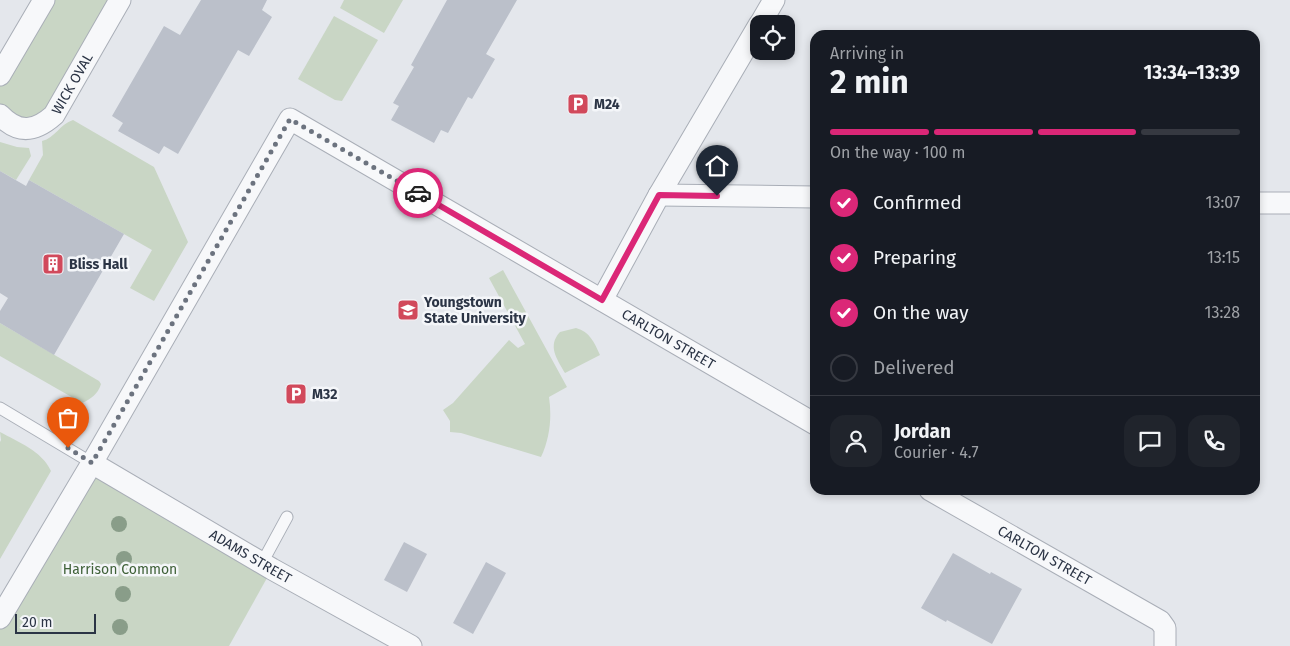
<!DOCTYPE html>
<meta charset="utf-8">
<style>
:root{--surface:#171b24;--page:#20242c;--text:#f1f3f6;--muted:#9ea1a6;--line:#363941;--accent:#db2777}
body{margin:0;font-family:"Fira Sans",sans-serif;background:var(--page);color:var(--text);height:100vh;display:flex;flex-direction:column;font-size:19px;white-space:nowrap}
*{box-sizing:border-box;margin:0}
p{font-size:16px;color:var(--muted)}
.icon{flex:none;width:28px;height:28px;fill:none;stroke:currentColor;stroke-width:2;stroke-linecap:round;stroke-linejoin:round}
.map{position:relative;flex:1;overflow:hidden}
.details{position:absolute;left:810px;top:30px;width:450px;height:465px;display:flex;flex-direction:column;background:var(--surface);border-radius:15px;box-shadow:0 2px 8px #0003}
.details>*{flex:none}
.tools{position:absolute;left:750px;top:15px;display:grid;gap:10px}
.tools a{display:grid;place-items:center;width:45px;height:45px;border-radius:10px;background:var(--surface);box-shadow:0 2px 8px #0003;font-size:25px}
.scale{position:absolute;left:15px;bottom:12px;width:81px;box-sizing:border-box;padding-left:5px;border:2px solid #2b3445;border-top:0;font-size:14px;line-height:18px;white-space:nowrap;color:#2b3445;-webkit-text-stroke:4px #f4f6f9;paint-order:stroke}
.pin{position:absolute;display:grid;place-items:center;width:42px;height:42px;color:#fff;margin:-51px -21px;border-radius:50% 50% 50% 0;rotate:-45deg;box-shadow:0 0 5px #0007}
.pin .icon{rotate:45deg}
.courier{position:absolute;display:grid;place-items:center;width:50px;height:50px;margin:-25px;border:4px solid #db2777;border-radius:50%;background:#fff;color:#222;box-shadow:0 1px 6px #0007}
.head em{font-style:normal;font-weight:700}
.head div{display:flex;flex-direction:column-reverse}
.head{display:flex;align-items:center;justify-content:space-between;height:85px;padding:0 20px}
h1{font-size:32px;font-weight:700;line-height:38px}
.bar{display:grid;grid-template-columns:repeat(4,1fr);gap:8px 5px;align-content:center;height:60px;padding:0 20px}
.bar i{height:6px;border-radius:4px;background:var(--line)}
.bar .selected{background:var(--accent)}
.bar p{grid-column:span 4}
.line{display:flex;align-items:center;gap:12px;padding:0 20px;border-top:1px solid var(--line)}
.line div{flex:1}
.round{display:grid;place-items:center;flex:none;width:52px;height:52px;border-radius:15px;background:var(--page)}
ol{padding:0 20px;list-style:none}
li{display:flex;align-items:center;gap:15px;height:55px}
li p{margin-inline-start:auto}
li .icon{padding:5px;border-radius:50%;background:var(--accent);color:#fff;stroke-width:4}
li:last-child{color:var(--muted)}
li i{width:28px;height:28px;border:2px solid var(--line);border-radius:50%}
.map>svg:first-child{display:block}
.green{fill:#c9d6c5}
.building{fill:#bbc0ca}
.lines{fill:none;stroke-linecap:round;stroke-linejoin:round}
.lane-casing{stroke:#a9aeb7;stroke-width:13}
.street-casing{stroke:#a9aeb7;stroke-width:23}
.lane{stroke:#f7f8fa;stroke-width:11}
.street{stroke:#f7f8fa;stroke-width:21}
.tree{fill:#899d89}
.done{stroke:#6c737f;stroke-width:5;stroke-dasharray:0 9}
.route{stroke:#db2777;stroke-width:6}
.labels{text-anchor:middle;stroke-width:5;stroke-linejoin:round;paint-order:stroke}
.street-label{font-size:14px;fill:#2b3445;stroke:#f4f6f9}
.poi-label{font-size:14px;font-weight:bold;fill:#2b3445;stroke:#f4f6f9;text-anchor:start}
.park-label{font-size:14px;fill:#3f6138;stroke:#f4f6f9}
</style>
<div class="map">
<svg width="1290" height="646" viewBox="0 0 1290 646">
<rect width="100%" height="100%" fill="#e4e7ec"/>
<g class="green">
<path d="M44 0H120L41 126 0 115V75Z"/>
<path d="M344 0H403L384 33 340 8Z"/>
<path d="M334 16 378 40 342 101 335 100 298 79Z"/>
<path d="M73 120 154 167 188 242 154 301 130 288 152 250 29 180 43 155 42 141C55 138 60 124 73 120Z"/>
<path d="M0 142 17 147 29 148 31 156 16 180 0 171Z"/>
<path d="M503 270 567 387 549 397C552 417 550 438 541 457L461 433 450 432V421L443 410 453 403 509 340 518 348 525 344 489 278Z"/>
<path d="M0 323 99 381 101 384C98 394 91 399 82 403L0 356Z"/>
<path d="M576 328C590 332 594 342 600 355L565 373C557 359 547 346 560 332Z"/>
<path d="M0 432C18 442 42 451 51 471L0 559V442L1 440Z"/>
<path d="M92 463 272 569 229 646H0V618Z"/>
</g>
<g class="building">
<path d="M201 0H267L262 10 272 17 249 56 238 50 178 154 164 146 159 154 118 131 123 123 112 116 164 26 180 35Z"/>
<path d="M447 0H517L486 54 495 59 472 99 468 97 448 133 441 130 434 143 391 120 399 106 393 103 414 67 411 65Z"/>
<path d="M0 171 26 186 29 180 124 234 54 355 0 323V311L8 298 0 293Z"/>
<path d="M404 542 427 554 407 592 384 580Z"/>
<path d="M953 553 990 574 991 572 1022 589 992 644 947 620 946 622 921 608Z"/>
<path d="M486 562 506 573 473 634 453 623Z"/>
</g>
<g class="lines">
<g class="lane-casing">
<g id="lane">
<path d="M0 408 92 463"/>
<path d="M262 563 287 517"/>
</g>
</g>
<g class="street-casing">
<g id="street">
<path d="M760 24 774 0"/>
<path d="M0 75 44 0"/>
<path id="s1" d="M0 115C19 135 36 131 54 115L120 0"/>
<path d="M659 195 815 197"/>
<path d="M1255 203H1290"/>
<path d="M602 300 659 195 759 25"/>
<path id="s2" d="M92 463 272 569 411 646"/>
<path id="s3" d="M930 490 1160 621 1165 628V646"/>
<path id="s4" d="M0 618 92 463 290 119 815 424"/>
</g>
</g>
<use href="#lane" class="lane"/>
<use href="#street" class="street"/>
</g>
<g class="tree">
<circle cx="119" cy="524" r="8"/>
<circle cx="124" cy="559" r="8"/>
<circle cx="123" cy="594" r="8"/>
<circle cx="120" cy="627" r="8"/>
</g>
<g class="lines">
<path class="done" d="M68 448 92 463 290 119 418 193"/>
<path class="route" d="M418 193 602 300 659 195 717 196"/>
</g>
<defs>
<g id="parking-square" transform="scale(1.125)"><rect x="-9" y="-9" width="18" height="18" rx="4" fill="#d1495b" stroke="#f4f6f9"/><path d="M-3.5-5.5H1a3.5 3.5 0 0 1 0 7H-1V5.5H-3.5ZM-1-3.4V-.6H.8a1.4 1.4 0 0 0 0-2.8Z" fill="#fff"/></g>
<g id="building-square" transform="scale(1.125)"><rect x="-9" y="-9" width="18" height="18" rx="4" fill="#d1495b" stroke="#f4f6f9"/><path d="M-4-6H4V6H1V3H-1V6H-4ZM-2.5-4.3h1.7v1.8h-1.7ZM.8-4.3h1.7v1.8H.8ZM-2.5-1h1.7V.8h-1.7ZM.8-1h1.7V.8H.8Z" fill="#fff"/></g>
<g id="university-square" transform="scale(1.125)"><rect x="-9" y="-9" width="18" height="18" rx="4" fill="#d1495b" stroke="#f4f6f9"/><path d="M0-5L7-2L0 1L-7-2ZM-4 1L0 2.5L4 1V4Q0 6-4 4Z" fill="#fff"/></g>
</defs>
<g fill-rule="evenodd">
<use href="#parking-square" x="578" y="104"/>
<use href="#building-square" x="53" y="264"/>
<use href="#university-square" x="408" y="310"/>
<use href="#parking-square" x="296" y="394"/>
</g>
<g class="labels">
<g class="street-label">
<text dy="5" stroke="none"><textPath href="#s1" startOffset="98">WICK OVAL</textPath></text>
<text dy="5" stroke="none"><textPath href="#s4" startOffset="1015">CARLTON STREET</textPath></text>
<text dy="5" stroke="none"><textPath href="#s3" startOffset="132">CARLTON STREET</textPath></text>
<text dy="5" stroke="none"><textPath href="#s2" startOffset="184">ADAMS STREET</textPath></text>
</g>
<g class="poi-label">
<text x="594" y="109">M24</text>
<text x="69" y="269">Bliss Hall</text>
<text x="424" y="307">Youngstown<tspan x="424" dy="16">State University</tspan></text>
<text x="312" y="399">M32</text>
</g>
<g class="park-label">
<text x="120" y="574">Harrison Common</text>
</g>
</g>
</svg>
<div class="tools">
<a><svg class="icon" aria-label="locate" viewBox="0 0 24 24"><circle cx="12" cy="12" r="6"/><path d="M12 2v4M12 18v4M2 12h4M18 12h4"/></svg></a>
</div>
<div class="scale">20 m</div>
<div class="pin" style="left:68px;top:448px;background:#ea580c"><svg class="icon" aria-label="bag" viewBox="0 0 24 24"><path d="M5 8h14l-1 12H6zM9 8a3 3 0 0 1 6 0"/></svg></div>
<div class="pin" style="left:717px;top:196px;background:#1f2937"><svg class="icon" aria-label="home" viewBox="0 0 24 24"><path d="M3 11l9-7 9 7M6 9v11h12V9"/></svg></div>
<div class="courier" style="left:418px;top:193px"><svg class="icon" aria-label="car" viewBox="0 0 24 24"><path d="M5 17H2v-5l4-1 3-4h7l3 4 3 1v5h-3M9 17h6M6 11h13"/><circle cx="7" cy="17" r="2"/><circle cx="17" cy="17" r="2"/></svg></div>
<section class="details">
<div class="head"><div><h1>2 min</h1><p>Arriving in</p></div><em>13:34–13:39</em></div>
<div class="bar"><i class="selected"></i><i class="selected"></i><i class="selected"></i><i></i><p>On the way · 100 m</p></div>
<ol>
<li><svg class="icon" aria-label="check" viewBox="0 0 24 24"><path d="M5 12l5 5 9-10"/></svg>Confirmed<p>13:07</p></li>
<li><svg class="icon" aria-label="check" viewBox="0 0 24 24"><path d="M5 12l5 5 9-10"/></svg>Preparing<p>13:15</p></li>
<li><svg class="icon" aria-label="check" viewBox="0 0 24 24"><path d="M5 12l5 5 9-10"/></svg>On the way<p>13:28</p></li>
<li><i></i>Delivered</li>
</ol>
<div class="line" style="height:90px"><a class="round"><svg class="icon" aria-label="person" viewBox="0 0 24 24"><circle cx="12" cy="8" r="4"/><path d="M4 21q1-7 8-7t8 7"/></svg></a><div><b>Jordan</b><p>Courier · 4.7</p></div><a class="round"><svg class="icon" aria-label="chat" viewBox="0 0 24 24"><path d="M4 5h16v11H9l-5 4z"/></svg></a><a class="round"><svg class="icon" aria-label="phone" viewBox="0 0 24 24"><path d="M5 4h4l2 5-3 2q2 4 5 5l2-3 5 2v4C11 20 4 13 5 4z"/></svg></a></div>
</section>
</div>
